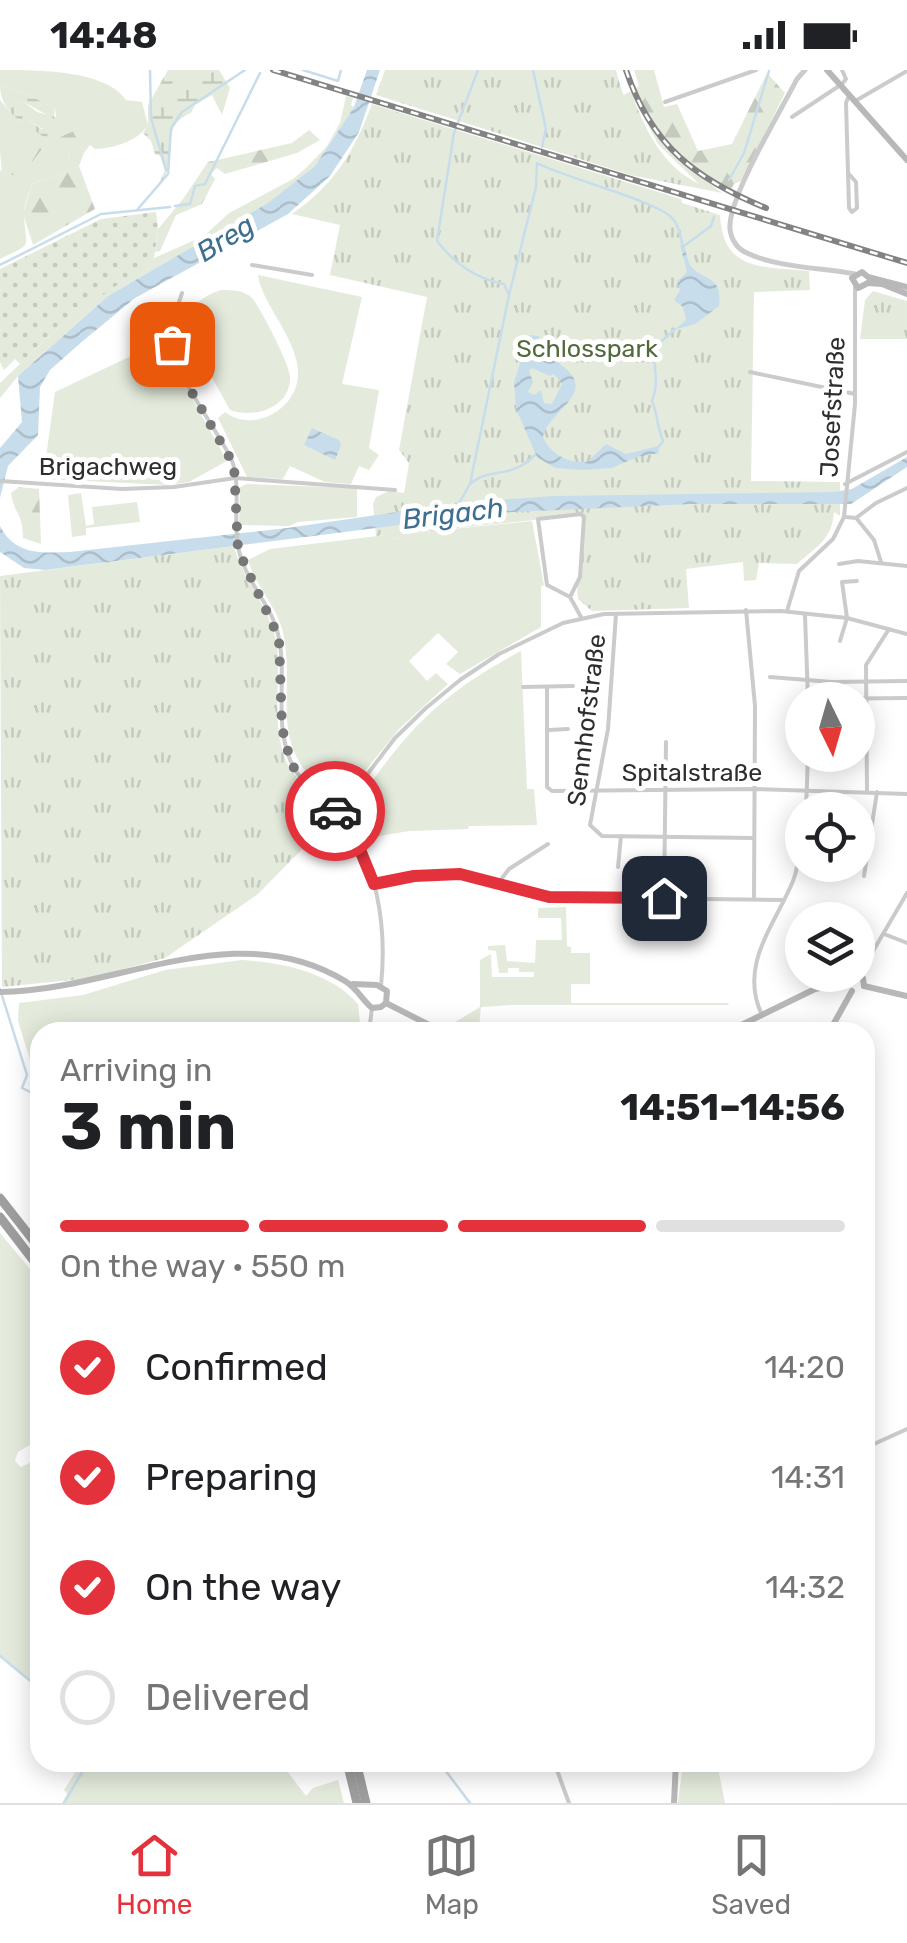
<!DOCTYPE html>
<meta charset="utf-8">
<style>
:root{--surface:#fff;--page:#f2f2f2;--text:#202124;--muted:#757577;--line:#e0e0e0;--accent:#e4323d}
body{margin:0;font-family:Rubik,sans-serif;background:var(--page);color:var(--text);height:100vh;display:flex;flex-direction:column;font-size:38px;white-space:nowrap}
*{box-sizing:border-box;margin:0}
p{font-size:32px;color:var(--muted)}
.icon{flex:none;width:55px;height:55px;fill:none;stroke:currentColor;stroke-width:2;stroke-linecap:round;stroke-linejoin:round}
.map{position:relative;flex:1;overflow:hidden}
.sheet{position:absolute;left:30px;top:952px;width:845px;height:750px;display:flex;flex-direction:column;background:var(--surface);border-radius:30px;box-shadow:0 5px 25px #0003}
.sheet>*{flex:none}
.needle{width:65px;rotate:175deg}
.buttons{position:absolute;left:785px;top:612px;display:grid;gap:20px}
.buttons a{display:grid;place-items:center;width:90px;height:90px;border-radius:50%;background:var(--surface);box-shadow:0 5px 25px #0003;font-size:50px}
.pin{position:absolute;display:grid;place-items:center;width:85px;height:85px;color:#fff;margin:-42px;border-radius:20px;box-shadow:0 5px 15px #0006}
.courier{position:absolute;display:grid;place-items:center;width:100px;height:100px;margin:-50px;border:8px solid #e4323d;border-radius:50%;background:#fff;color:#222;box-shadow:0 2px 12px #0007}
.summary em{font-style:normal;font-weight:700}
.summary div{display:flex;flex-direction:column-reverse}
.summary{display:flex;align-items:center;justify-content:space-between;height:170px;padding:0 30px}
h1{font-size:65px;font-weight:700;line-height:75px}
.bar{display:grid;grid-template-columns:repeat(4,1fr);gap:15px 10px;align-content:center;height:120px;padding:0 30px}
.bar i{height:12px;border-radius:8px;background:var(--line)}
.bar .on{background:var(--accent)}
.bar p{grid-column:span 4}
ol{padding:0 30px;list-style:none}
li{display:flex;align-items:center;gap:30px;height:110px}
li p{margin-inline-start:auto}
li .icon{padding:10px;border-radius:50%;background:var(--accent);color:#fff;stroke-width:4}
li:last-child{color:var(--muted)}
li i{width:55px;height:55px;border:5px solid var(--line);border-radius:50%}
.status{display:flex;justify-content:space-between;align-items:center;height:70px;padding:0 50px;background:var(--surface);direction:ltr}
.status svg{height:28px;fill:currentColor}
.dock{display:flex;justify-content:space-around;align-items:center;height:140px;border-top:2px solid var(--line);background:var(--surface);font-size:28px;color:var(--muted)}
.dock a{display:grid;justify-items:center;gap:5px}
.dock .on{color:var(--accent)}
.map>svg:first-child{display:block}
.grass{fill:#e4ebdc}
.forest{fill:url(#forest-firs)}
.wetland{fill:url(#wetland-marsh)}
.park{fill:url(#park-tufts)}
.garden{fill:url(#garden-dots)}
.water{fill:url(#water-waves);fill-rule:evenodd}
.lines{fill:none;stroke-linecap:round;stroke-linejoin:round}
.stream{stroke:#c8ddeb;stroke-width:2.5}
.minor{stroke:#cbcbcb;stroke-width:4}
.tertiary{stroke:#cbcbcb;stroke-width:5}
.secondary{stroke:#b8b8b8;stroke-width:6}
.trunk{stroke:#9e9e9e;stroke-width:9}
.rail-casing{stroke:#838383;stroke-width:6}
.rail{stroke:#fff;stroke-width:2.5;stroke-dasharray:8;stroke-linecap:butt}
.done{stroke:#777;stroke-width:10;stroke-dasharray:0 18}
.route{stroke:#e4323d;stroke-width:12}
.labels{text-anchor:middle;stroke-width:10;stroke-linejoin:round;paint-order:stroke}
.park-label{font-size:25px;fill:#516a3c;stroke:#fff}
.street-label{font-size:25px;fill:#2e2e2e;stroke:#fff}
.water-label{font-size:28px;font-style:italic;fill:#3d6f90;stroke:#fff}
</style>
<div class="status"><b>14:48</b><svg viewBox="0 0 49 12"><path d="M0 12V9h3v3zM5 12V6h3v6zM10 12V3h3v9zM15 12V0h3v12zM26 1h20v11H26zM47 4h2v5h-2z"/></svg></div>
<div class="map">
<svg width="907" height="1733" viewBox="0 0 907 1733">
<defs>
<pattern id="forest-firs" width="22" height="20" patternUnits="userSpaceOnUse" patternTransform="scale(2.5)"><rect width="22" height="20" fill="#e4ebdc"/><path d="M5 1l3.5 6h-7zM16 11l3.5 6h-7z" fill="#c4cabd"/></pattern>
<pattern id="wetland-marsh" width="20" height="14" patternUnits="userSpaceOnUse" patternTransform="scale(2.5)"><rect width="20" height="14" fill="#e4ebdc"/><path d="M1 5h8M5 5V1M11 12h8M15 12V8" fill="none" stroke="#c4cabd"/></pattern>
<pattern id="park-tufts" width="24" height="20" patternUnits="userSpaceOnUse" patternTransform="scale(2.5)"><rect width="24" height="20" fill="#e4ebdc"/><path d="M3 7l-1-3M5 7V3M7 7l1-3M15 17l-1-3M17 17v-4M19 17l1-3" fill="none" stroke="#c4cabd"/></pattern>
<pattern id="garden-dots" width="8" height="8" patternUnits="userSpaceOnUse" patternTransform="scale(2.5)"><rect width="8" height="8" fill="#e4ebdc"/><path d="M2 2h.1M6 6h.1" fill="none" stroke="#c4cabd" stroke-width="1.8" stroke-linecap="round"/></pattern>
<pattern id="water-waves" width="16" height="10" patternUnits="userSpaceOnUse" patternTransform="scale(2.5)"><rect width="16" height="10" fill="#c8ddeb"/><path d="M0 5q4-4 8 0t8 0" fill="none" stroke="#acbeca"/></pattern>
</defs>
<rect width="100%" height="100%" fill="#fff"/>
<g class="grass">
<path d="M0 0C38 0 106 0 126 30L142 32 148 55C137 72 114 78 95 79L89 74 94 67 56 89 68 91 70 81 75 78 76 86 84 83 79 96 32 114C29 124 23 137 24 146 26 180 34 172 0 189V99L2 102 32 92 22 84 12 90 7 80 0 82V30C12 44 23 59 43 59L29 51 15 34 24 32 37 42 56 47 55 37C35 30 21 19 0 15Z"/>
<path d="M346 26 353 28 351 35 354 37 315 96 269 133 108 226 18 306 0 328V313L59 257 120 211 154 188 204 166 229 143 293 109 307 97 327 76 340 53Z"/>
<path d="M258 205 362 227 342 314 379 320 369 378 379 385 369 400 359 396 351 414 325 412 290 396 283 409 247 407 218 348 225 342C237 351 250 352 263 348 274 345 282 338 289 330 320 288 262 241 258 205Z"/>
<path d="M221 220C232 220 244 220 252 228 261 239 290 295 290 307 291 338 253 349 230 340L185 259C187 238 202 226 221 220Z"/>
<path d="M167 262 169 267 166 282 227 391 189 412 169 415 43 409 55 322 129 287Z"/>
<path d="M247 414 357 418V447L298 452 289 456 239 455 240 417Z"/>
<path d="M81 423 86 456 94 454 92 437 137 432 140 452 86 458V465L72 467 68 425Z"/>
<path d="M532 451 544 515 541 516V557L460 604 446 594 458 582 438 563 409 591 427 611 436 603 448 614 399 659 348 722 328 724C267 674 295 633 284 567 280 540 256 517 248 490L270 479 386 465 396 470 403 464Z"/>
<path d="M521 581 527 719H534L537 755 469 756 468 759 409 761 368 768 354 738C404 662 440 624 521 581Z"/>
<path d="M566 837 567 876 571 877V883H590V914H571V933H728L729 935H510L481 937 479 958 452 954 480 937V890L491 884 492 907H534V902H519V898H508V903H499L496 881 488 880V876L505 875 507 891 535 893 536 870H562L561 848H538V838Z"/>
<path d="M242 890C283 893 330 902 358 934L361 962H40V995L31 993 18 951 19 933 83 925 165 900Z"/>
<path d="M0 1163 40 1211V1369L18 1382 15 1391 21 1397 40 1388V1619L0 1586Z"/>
<path d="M81 1693H281L306 1726 313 1718 338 1710 344 1733H62L67 1724 64 1720Z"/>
<path d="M683 1693H717L725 1733H678Z"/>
</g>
<g class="forest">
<path d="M634 0H654L664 37 677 34 698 81 732 74 767 3 785 23 741 111 734 114 731 120C685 99 657 64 635 19L639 16Z"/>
<path d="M631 21C644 58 662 96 699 114L658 74 642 43 676 87 722 123 631 105 618 28Z"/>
<path d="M96 58 100 61 84 83 76 87 74 79 70 81 68 92 56 89 49 76C64 63 76 59 96 58Z"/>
<path d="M309 60 320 70 297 83 225 104 217 98 211 104 215 109 202 134 176 145 160 181 155 182 158 159 183 129 208 92 292 73Z"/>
<path d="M30 65 45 75 32 92 13 105 2 102 0 82 7 79 12 89 22 84V68Z"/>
<path d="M79 96 95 139 33 175 23 144 32 114Z"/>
<path d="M19 417 39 419 41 474 23 468C23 443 14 444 11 423Z"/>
</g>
<g class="wetland">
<path d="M168 0H219L230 18 222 45 212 25 195 35 191 43C158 56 177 90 162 113L160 111 165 100 160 86 155 84 151 71 143 63 148 55V35Z"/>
<path d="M0 15C21 19 35 30 55 37L54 49 24 32 16 34 29 51 49 64 46 68C25 54 0 43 0 15Z"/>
</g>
<g class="park">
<path d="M385 0H616C627 44 647 80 682 110V115L631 105 376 25Z"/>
<path d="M372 34 681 129 682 133 720 145C723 203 764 196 809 201L810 220 754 222 751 411 840 412V446L834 442C832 470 817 476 797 494L759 493 756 510 744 511 743 492 686 499 689 538 592 541 578 529C574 502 591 472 581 445L403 464 396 470 386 465 376 466 373 434 376 427 389 421 404 423 409 393 399 380 427 227 330 205 340 155 292 144C335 114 354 82 372 34Z"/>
<path d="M873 221 907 231V269H860L865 230Z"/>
<path d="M234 476C242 510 272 540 277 575 281 613 271 654 286 691 292 706 327 739 327 745 328 748 323 756 322 759L258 824 165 888 90 908 2 917 0 506Z"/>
</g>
<path class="garden" d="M156 142 158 159 154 188 59 257 20 294 15 289 4 300 0 292V199L101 149Z"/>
<g class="water">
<path d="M367 0H380L359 62 330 106 288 144 135 228 84 270 50 300 40 317 38 365 8 396 0 428V378L22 352 18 306 108 226 268 133 315 96 354 37Z"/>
<path d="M680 175 685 177C685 180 689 193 690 195 703 212 723 204 719 236L695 254 674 260 686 250 683 237 674 230 680 220 677 212 687 202Z"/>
<path d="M529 265 539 266V276C549 287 563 294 571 304 589 327 549 342 543 367 551 385 568 393 587 392L606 374 626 384 658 376 659 383 637 387 612 398 583 400 555 398 537 387 516 339 514 312ZM532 298 550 306 554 304 562 314 552 334 544 333 541 320 534 325 528 322 533 312 529 301Z"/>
<path d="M312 358 339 370 341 375 335 390 304 375Z"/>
<path d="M907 387V397L851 434H691L494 443 45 500 24 498 0 482V456C15 485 40 483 70 482L287 458 459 433 553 426 834 422 852 419Z"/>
</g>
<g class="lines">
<g class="stream">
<path d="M150 0 151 48 166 100"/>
<path d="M303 0 338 11 341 0"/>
<path d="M533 0 546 59 542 77"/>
<path d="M729 110 744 83 769 1"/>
<path d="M175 136 190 134 195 116 205 114 260 3"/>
<path d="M137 140 168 104 171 58 182 42 245 0"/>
<path d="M684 176 711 156 714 147"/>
<path d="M0 195 101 144 170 137"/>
<path d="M509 225 536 117 537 93C565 108 657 131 672 148 679 155 681 168 683 178"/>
<path d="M657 379 663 371C657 357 658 345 652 331 660 312 653 298 654 278L675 259"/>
<path d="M470 414C490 396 509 411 535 385"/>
<path d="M458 435 470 414 509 225 504 214C477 209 454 193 437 171L454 63 478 0"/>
<path d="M0 919 27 1005 22 1018 34 1024 36 1032 31 1048 40 1064"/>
<path d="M0 1586 40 1619"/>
<path d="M439 1692 470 1733"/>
<path d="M64 1733 88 1692"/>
</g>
<g class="minor">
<path d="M857 30 907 1"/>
<path d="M665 32 756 0"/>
<path d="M792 47 842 14 846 9 842 0"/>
<path d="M848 103 856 112 857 138 852 142 849 138 846 33 848 28"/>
<path d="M252 195 312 205"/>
<path d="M182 223C159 285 186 312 217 364 223 375 231 385 234 397 241 423 231 457 241 488 249 515 272 537 278 564 288 606 273 651 291 692 300 713 321 727 337 743 378 787 387 858 381 916"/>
<path d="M750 302 855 324"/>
<path d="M0 411 122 419 174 417 235 408 395 420"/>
<path d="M845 414 907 382"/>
<path d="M846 447 856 448 876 433 907 418"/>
<path d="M857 449 874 470 881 492"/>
<path d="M839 494 858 491 907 496"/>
<path d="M570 527 547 515 538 449 581 444 584 447 580 507 570 527 581 547"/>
<path d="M746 540 755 636 754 828"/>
<path d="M787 541 799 501 833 469 844 447 855 334V217"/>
<path d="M616 544 608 659 590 755 602 766 754 768"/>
<path d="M805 545 808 630"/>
<path d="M840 571 847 548 842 512 857 511"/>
<path d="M770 607 832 612 907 611"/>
<path d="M523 617 573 616"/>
<path d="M547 617V717L552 721 756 719 907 724"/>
<path d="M808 629 907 628"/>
<path d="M549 660 568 659"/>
<path d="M867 722 866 595 889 559"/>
<path d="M806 740 808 685"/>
<path d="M337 744 395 668 426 638 460 610 499 584 563 553 604 544 781 541 847 548 907 564"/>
<path d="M618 797 621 766"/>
<path d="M864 806 877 722"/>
<path d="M499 812 509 799 548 774"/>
<path d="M374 814 414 806 460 804 549 827 784 830"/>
<path d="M664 828 666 672"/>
<path d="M884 864 907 873"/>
<path d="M859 905 907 823"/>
<path d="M762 945C738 895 775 855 793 811 799 796 800 780 802 764"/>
<path d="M369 962 372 938"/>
<path d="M865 1378 907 1359"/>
<path d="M554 1692 569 1733"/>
</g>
<path class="tertiary" d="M805 0 797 9C782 39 727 129 730 159 731 169 737 179 747 183 775 197 823 198 855 204"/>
<g class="secondary">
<path d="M827 0 907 90"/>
<path d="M868 213 858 218 852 208 862 202 868 207 907 217"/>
<path d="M868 213 882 214 907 224"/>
<path d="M858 905 863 908 864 916"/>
<path d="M353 914 377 915 387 921 386 933"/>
<path d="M864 916 907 926"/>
<path d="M0 922C116 921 235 844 345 911 358 919 362 930 372 938L381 937 386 933"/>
<path d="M386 933 443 962"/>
<path d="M727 962 815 919 847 912"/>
<path d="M829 962 852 921"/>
<path d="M674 1733 676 1692"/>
</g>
<g class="trunk">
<path d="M0 1128 40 1179"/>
<path d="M0 1147 40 1199"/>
<path d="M347 1692 357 1733"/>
<path d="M356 1692 366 1733"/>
</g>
<g class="rail-casing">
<g id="rail">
<path d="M273 0 907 193"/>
<path d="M626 0C651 75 695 109 766 138"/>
</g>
</g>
<use href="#rail" class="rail"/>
</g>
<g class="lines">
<path class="done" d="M172 274 187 314 234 395 238 480 279 568 282 658 291 693 298 704 335 741"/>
<path class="route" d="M335 741 356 770 374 814 414 806 460 804 549 827 664 828"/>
</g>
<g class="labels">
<g class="park-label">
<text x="587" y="287">Schlosspark</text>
</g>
<g class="street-label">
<text transform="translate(832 337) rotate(-87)" y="9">Josefstraße</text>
<text x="108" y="405">Brigachweg</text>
<text transform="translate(586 650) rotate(-83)" y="9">Sennhofstraße</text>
<text x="692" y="711">Spitalstraße</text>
</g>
<g class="water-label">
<text transform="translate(225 168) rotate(-32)" y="10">Breg</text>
<text transform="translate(453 443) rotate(-7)" y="10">Brigach</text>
</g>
</g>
</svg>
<div class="buttons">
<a><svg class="needle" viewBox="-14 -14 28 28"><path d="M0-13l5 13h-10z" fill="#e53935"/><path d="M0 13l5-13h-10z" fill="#757577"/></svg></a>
<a><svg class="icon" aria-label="locate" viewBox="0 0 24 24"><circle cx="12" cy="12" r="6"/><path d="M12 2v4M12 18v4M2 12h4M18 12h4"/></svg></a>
<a><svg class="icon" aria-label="layers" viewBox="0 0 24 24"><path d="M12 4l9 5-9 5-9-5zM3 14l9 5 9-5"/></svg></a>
</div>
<div class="pin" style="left:172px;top:274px;background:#ea580c"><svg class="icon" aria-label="bag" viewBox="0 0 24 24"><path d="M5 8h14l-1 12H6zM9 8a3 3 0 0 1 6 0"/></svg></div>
<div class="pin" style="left:664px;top:828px;background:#1f2937"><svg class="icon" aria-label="home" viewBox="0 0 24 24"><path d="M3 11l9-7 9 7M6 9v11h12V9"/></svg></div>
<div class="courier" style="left:335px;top:741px"><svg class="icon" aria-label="car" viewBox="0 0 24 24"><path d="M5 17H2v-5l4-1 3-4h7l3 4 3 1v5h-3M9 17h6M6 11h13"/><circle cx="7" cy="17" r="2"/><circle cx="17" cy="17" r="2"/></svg></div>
<section class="sheet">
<div class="summary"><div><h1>3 min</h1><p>Arriving in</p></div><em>14:51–14:56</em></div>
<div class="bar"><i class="on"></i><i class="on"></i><i class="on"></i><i></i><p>On the way · 550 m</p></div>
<ol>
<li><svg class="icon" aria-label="check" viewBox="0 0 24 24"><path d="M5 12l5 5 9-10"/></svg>Confirmed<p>14:20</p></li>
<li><svg class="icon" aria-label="check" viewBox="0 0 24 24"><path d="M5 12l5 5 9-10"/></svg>Preparing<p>14:31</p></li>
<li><svg class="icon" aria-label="check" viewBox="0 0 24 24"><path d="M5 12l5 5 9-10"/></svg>On the way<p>14:32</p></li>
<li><i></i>Delivered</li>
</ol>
</section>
</div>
<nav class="dock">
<a class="on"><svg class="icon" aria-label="home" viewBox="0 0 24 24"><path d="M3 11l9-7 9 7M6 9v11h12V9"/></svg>Home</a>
<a><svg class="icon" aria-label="map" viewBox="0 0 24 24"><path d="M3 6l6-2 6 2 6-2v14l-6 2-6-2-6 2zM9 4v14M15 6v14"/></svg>Map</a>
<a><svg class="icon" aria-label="saved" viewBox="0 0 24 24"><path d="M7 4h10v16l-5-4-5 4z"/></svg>Saved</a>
</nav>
